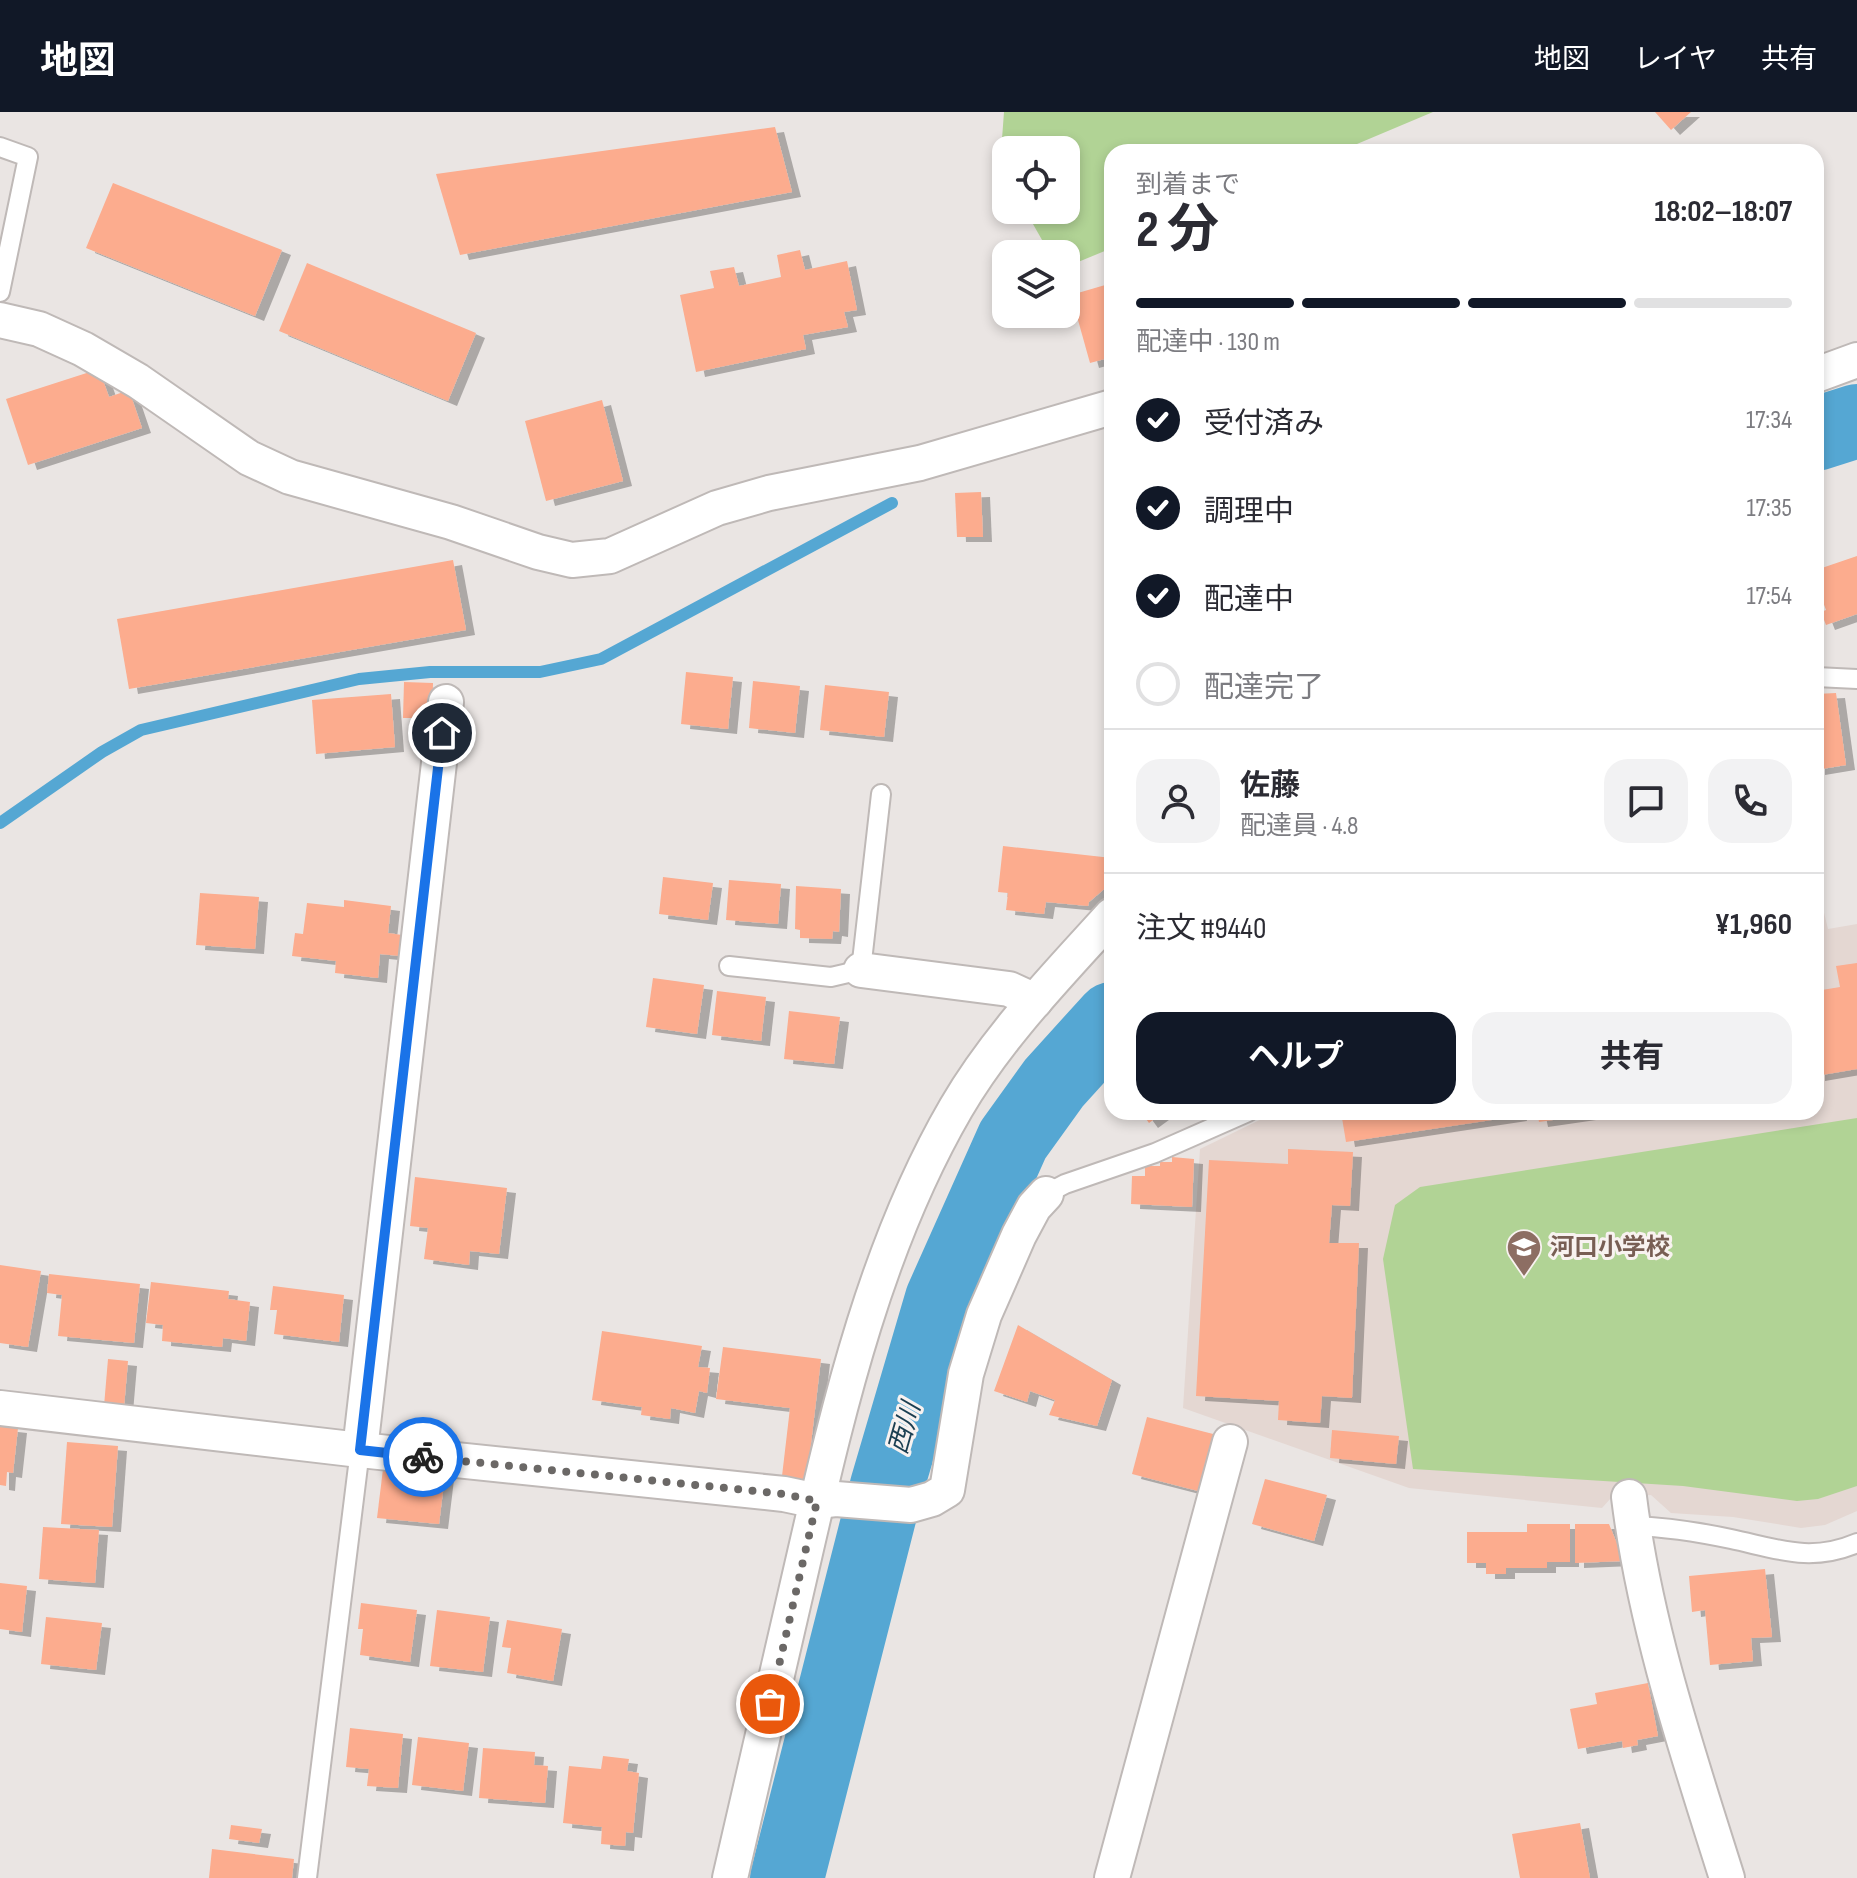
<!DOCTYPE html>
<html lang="ja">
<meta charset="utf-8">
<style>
:root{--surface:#fff;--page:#f2f2f3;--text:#2b2b33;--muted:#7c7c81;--line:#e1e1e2;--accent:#111827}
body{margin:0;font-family:"Sofia Sans Condensed","Noto Sans JP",sans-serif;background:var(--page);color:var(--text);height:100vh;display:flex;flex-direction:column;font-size:30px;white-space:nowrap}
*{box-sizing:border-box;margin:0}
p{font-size:26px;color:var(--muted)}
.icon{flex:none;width:44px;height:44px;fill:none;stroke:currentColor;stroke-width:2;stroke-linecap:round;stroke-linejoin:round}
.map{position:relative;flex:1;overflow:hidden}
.sheet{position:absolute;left:1104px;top:32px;width:720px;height:976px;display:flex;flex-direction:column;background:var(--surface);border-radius:24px;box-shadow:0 4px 12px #0003}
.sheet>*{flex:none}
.controls{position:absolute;left:992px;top:24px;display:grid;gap:16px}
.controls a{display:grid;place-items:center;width:88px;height:88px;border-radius:16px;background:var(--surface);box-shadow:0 4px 12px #0003;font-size:40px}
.pin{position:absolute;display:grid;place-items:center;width:68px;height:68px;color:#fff;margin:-34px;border:4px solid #fff;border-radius:50%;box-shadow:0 2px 8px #0007}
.courier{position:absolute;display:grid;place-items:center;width:80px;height:80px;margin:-40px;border:6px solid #1a73e8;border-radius:50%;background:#fff;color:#222;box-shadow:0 2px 10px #0007}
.overview em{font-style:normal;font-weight:700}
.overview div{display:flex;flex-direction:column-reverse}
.overview{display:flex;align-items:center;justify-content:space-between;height:136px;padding:0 32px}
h1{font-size:52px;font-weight:700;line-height:60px}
.bar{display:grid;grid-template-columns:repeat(4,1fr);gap:12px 8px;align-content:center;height:96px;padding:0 32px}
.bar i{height:10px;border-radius:6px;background:var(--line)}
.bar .current{background:var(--accent)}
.bar p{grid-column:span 4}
.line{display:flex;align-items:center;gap:20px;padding:0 32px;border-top:2px solid var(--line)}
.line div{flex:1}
.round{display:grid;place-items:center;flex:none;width:84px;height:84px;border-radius:24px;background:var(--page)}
ol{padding:0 32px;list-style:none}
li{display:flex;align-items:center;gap:24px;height:88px}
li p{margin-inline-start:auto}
li .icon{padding:8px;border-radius:50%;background:var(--accent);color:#fff;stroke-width:4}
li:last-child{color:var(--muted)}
li i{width:44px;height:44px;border:4px solid var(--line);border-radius:50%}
.cta{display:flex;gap:16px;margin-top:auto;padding:16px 32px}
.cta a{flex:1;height:92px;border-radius:24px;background:var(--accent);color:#fff;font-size:32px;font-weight:700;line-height:92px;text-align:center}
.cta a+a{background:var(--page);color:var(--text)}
header{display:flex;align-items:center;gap:48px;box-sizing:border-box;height:112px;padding:0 40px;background:var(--accent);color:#fff}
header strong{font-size:38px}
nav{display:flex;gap:44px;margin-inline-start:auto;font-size:28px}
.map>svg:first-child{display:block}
.built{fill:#e4d7d2}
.green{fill:#b1d395}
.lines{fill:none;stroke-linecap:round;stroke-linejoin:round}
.stream{stroke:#55a7d3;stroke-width:12}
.river{stroke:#55a7d3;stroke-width:74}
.building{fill:#fcac8e;filter:url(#shadow)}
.lane-casing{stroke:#bfb9b7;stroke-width:22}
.street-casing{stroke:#bfb9b7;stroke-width:38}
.lane{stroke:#fff;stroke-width:18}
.street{stroke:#fff;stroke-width:34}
.done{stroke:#6b6866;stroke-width:8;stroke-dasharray:0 14.4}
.route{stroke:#1a73e8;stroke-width:10}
.labels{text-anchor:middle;stroke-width:6;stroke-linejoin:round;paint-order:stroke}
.education-label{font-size:24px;font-weight:bold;fill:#785e54;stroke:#f8f2f0;text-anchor:start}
.water-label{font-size:26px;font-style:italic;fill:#1b3f52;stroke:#f8f2f0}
</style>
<header>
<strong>地図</strong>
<nav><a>地図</a><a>レイヤ</a><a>共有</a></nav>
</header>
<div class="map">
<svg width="1857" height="1766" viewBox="0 0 1857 1766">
<defs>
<filter id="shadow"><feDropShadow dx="9" dy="5" stdDeviation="0" flood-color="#0004"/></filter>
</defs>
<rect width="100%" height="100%" fill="#eae5e3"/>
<path class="built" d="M1816 768 1828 817 1857 812V1399L1825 1413 1801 1416 1733 1405 1671 1401 1651 1383 1611 1386 1602 1396 1409 1376 1183 1296 1200 1037 1276 1000H1816Z"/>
<g class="green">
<path d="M1004 0H1433L1338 40H1112V136L1066 155V142H1050L1025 98H1066V38H1006V64L1000 54Z"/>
<path d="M1857 1006V1374L1818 1387 1797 1389 1683 1374 1413 1357 1383 1147 1395 1093 1420 1075Z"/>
</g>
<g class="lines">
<path class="stream" d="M0 711 102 640 141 618 359 567 430 560H540L601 547 892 391"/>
<g class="river">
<path d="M1816 322 1857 309"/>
<path d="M787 1766 887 1374 942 1187 1013 1028 1054 971 1112 907"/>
</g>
</g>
<g class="building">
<path d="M1655 0H1691L1671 18Z"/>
<path d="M775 15 792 80 460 143 436 62Z"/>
<path d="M113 71 282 138 255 204 86 136Z"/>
<path d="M800 138 805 158 847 149 857 198 844 200 848 215 803 223 806 237 696 260 680 183 714 176 710 159 734 155 739 174 781 165 777 143Z"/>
<path d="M307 151 476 221 448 289 279 219Z"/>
<path d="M1112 171V245L1090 251 1071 183Z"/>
<path d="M99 257 109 285 129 278 142 316 28 353 6 287Z"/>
<path d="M602 288 623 369 546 389 525 309Z"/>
<path d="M981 380 983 425H957L955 381Z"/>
<path d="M1857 444V502L1826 513 1821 500 1826 498 1816 471V458Z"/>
<path d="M453 448 466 518 129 577 117 507Z"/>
<path d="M686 560 733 565 728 617 681 612Z"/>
<path d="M753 569 800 574 795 621 749 616Z"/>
<path d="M404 570 433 571 432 606H403Z"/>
<path d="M825 573 889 580 884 625 820 618Z"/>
<path d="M1836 581 1846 653 1816 658V582Z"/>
<path d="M391 582 395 635 316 642 312 588Z"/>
<path d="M1003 734 1112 746 1109 773 1089 790 1088 794 1046 790 1044 802 1006 798 1008 781 998 780Z"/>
<path d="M663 765 713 771 708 808 659 802Z"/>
<path d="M729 768 781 772 778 812 726 808Z"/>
<path d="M796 774 841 777 839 820 833 819 832 827 800 826V818L795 817Z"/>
<path d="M200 781 259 785 255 837 196 833Z"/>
<path d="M344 788 391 794 388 821 402 823 400 844 380 842 378 866 335 861 336 849 292 844 295 821 303 822 307 791 344 795Z"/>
<path d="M1857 851V957L1816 964V879L1840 875 1836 854Z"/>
<path d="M653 866 704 873 697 922 646 915Z"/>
<path d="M717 879 766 885 761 929 712 923Z"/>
<path d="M789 899 840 905 834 952 784 947Z"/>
<path d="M1141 1000H1164L1149 1011Z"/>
<path d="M1341 1000H1517L1518 1004 1346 1030Z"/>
<path d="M1537 1000H1594V1002L1539 1010Z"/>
<path d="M1288 1037 1353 1040 1350 1094 1332 1093 1329 1131H1359L1352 1286 1322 1284 1320 1311 1278 1308 1279 1289 1196 1284 1209 1048 1288 1052Z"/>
<path d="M1172 1045 1194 1047 1192 1095 1131 1092 1132 1064H1145V1054H1160V1050H1172Z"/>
<path d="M415 1065 507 1076 499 1142 470 1139 469 1153 424 1147 428 1116 410 1114Z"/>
<path d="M0 1153 41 1159 28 1235 0 1231Z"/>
<path d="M49 1162 140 1172 134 1231 58 1224 62 1183 47 1181Z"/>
<path d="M151 1170 229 1179 228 1187 250 1190 246 1229 223 1226 222 1235 162 1229 163 1213 146 1211Z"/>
<path d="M273 1174 344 1183 339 1230 274 1222 277 1198H270Z"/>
<path d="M1018 1213 1112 1268 1097 1314 1049 1303 1055 1288 1030 1279 1027 1290 994 1279Z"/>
<path d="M602 1219 702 1234 698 1255 710 1256 707 1281 699 1279 695 1301 671 1296 670 1307 641 1303 642 1295 592 1288Z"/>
<path d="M723 1235 821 1247 808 1357 803 1367 782 1364 790 1296 716 1287Z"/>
<path d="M108 1247 128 1249 124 1295 104 1294Z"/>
<path d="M1147 1305 1217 1323 1202 1380 1132 1362Z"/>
<path d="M0 1314 18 1316 13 1361 7 1360 6 1374 0 1373Z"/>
<path d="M1332 1318 1399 1324 1396 1352 1330 1346Z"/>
<path d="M67 1330 118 1334 112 1415 61 1412Z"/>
<path d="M383 1357 445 1363 439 1412 377 1406Z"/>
<path d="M1265 1367 1327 1383 1314 1429 1252 1412Z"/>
<path d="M1527 1412H1570V1450H1547V1456H1506V1462H1486V1451H1467V1420H1527Z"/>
<path d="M1575 1412H1609L1624 1449 1575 1451Z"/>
<path d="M43 1415 99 1418 95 1471 39 1467Z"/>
<path d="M1765 1457 1772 1525 1751 1526 1753 1549 1710 1553 1705 1498 1692 1500 1689 1464Z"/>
<path d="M0 1471 27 1474 22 1520 0 1517Z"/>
<path d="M361 1491 417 1498 410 1550 360 1543 363 1517H358Z"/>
<path d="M437 1498 490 1505 483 1560 430 1554Z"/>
<path d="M46 1505 102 1511 96 1558 41 1552Z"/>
<path d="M507 1508 562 1517 553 1569 507 1561 511 1536 502 1535Z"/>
<path d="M1648 1571 1658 1624 1637 1628 1638 1633 1623 1636 1622 1629 1578 1637 1570 1597 1597 1592 1595 1581Z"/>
<path d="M350 1616 403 1622 398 1676 367 1674 369 1657 346 1655Z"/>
<path d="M418 1625 469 1631 463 1679 412 1673Z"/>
<path d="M483 1636 535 1640 534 1653 548 1654 545 1691 479 1686Z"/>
<path d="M603 1644 629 1647 627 1659 639 1661 633 1721 626 1720 625 1734 601 1732 602 1715 563 1711 569 1654 601 1657Z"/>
<path d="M1580 1711 1590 1766H1520L1512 1722Z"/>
<path d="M231 1713 262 1717 259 1731 229 1727Z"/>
<path d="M212 1737 294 1747 292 1766H209Z"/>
</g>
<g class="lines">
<g class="lane-casing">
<g id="lane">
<path d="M0 35 28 45 0 180"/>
<path d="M1816 565 1857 567"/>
<path d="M729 854 831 865 861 858 881 682"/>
<path d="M1046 1082 1065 1072 1155 1041 1248 1000"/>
<path d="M1633 1414C1666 1415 1698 1420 1731 1427 1778 1437 1810 1451 1857 1431"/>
<path d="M307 1766 360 1338"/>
</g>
</g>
<g class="street-casing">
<g id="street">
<path d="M0 208 39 217 83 237 138 269 249 346 290 365 451 410 538 440 572 448 610 444 717 396 769 381 920 351 1112 295"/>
<path d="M1816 263 1857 248"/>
<path d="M861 858 1009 877 1035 889"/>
<path d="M0 1296 360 1338 784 1382 817 1389 836 1387 911 1393 932 1387 947 1378 966 1262 984 1203 1019 1123 1034 1095 1046 1082"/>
<path d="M360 1338 446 590"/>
<path d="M1629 1385C1645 1515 1688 1642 1727 1766"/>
<path d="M730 1766C755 1658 780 1550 805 1441 840 1289 877 1132 956 996 998 924 1057 864 1112 803"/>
<path d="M1112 1766 1230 1330"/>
</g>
</g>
<use href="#lane" class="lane"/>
<use href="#street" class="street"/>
</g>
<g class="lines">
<path class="done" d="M423 1345 784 1382 817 1389 770 1592"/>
<path class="route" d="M423 1345 360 1338 442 621"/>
</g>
<defs>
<g id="school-pin" transform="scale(1.8)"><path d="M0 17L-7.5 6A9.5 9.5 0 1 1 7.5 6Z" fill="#8d6e63" stroke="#f8f2f0"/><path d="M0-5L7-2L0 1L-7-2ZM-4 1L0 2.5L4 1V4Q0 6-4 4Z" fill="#fff"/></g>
</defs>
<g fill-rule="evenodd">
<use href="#school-pin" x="1524" y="1135"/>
</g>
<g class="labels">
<g class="education-label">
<text x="1550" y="1143">河口小学校</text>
</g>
<g class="water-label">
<text transform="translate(904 1316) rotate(-74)" y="9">西川</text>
</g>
</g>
</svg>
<div class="controls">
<a><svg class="icon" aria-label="locate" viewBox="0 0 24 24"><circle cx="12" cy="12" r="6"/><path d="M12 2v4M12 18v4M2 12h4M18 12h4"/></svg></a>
<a><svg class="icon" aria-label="layers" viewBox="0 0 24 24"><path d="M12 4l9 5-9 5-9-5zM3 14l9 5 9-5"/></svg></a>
</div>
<div class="pin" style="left:770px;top:1592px;background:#ea580c"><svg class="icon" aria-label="bag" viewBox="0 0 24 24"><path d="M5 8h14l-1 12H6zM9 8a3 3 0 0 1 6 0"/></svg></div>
<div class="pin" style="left:442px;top:621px;background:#1f2937"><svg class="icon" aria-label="home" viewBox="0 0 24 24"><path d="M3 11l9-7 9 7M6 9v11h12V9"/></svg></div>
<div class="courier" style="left:423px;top:1345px"><svg class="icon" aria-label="bike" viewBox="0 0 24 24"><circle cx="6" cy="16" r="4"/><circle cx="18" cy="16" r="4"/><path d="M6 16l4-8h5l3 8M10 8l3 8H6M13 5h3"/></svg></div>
<section class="sheet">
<div class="overview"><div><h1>2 分</h1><p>到着まで</p></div><em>18:02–18:07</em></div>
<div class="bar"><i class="current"></i><i class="current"></i><i class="current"></i><i></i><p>配達中 · 130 m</p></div>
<ol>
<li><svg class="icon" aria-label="check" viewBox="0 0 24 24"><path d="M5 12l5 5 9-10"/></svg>受付済み<p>17:34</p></li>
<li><svg class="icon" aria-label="check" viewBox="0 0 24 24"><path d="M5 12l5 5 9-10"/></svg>調理中<p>17:35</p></li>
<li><svg class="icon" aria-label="check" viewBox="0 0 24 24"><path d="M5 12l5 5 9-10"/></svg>配達中<p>17:54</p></li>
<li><i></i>配達完了</li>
</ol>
<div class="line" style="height:144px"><a class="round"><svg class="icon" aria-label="person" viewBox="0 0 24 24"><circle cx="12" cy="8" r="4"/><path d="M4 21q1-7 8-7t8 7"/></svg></a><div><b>佐藤</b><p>配達員 · 4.8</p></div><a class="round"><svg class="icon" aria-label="chat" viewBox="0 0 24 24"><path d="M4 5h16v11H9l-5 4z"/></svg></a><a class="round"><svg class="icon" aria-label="phone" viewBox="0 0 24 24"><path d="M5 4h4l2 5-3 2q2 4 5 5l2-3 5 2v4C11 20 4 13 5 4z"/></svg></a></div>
<div class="line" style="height:104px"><div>注文 #9440</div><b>¥1,960</b></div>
<div class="cta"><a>ヘルプ</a><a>共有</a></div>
</section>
</div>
